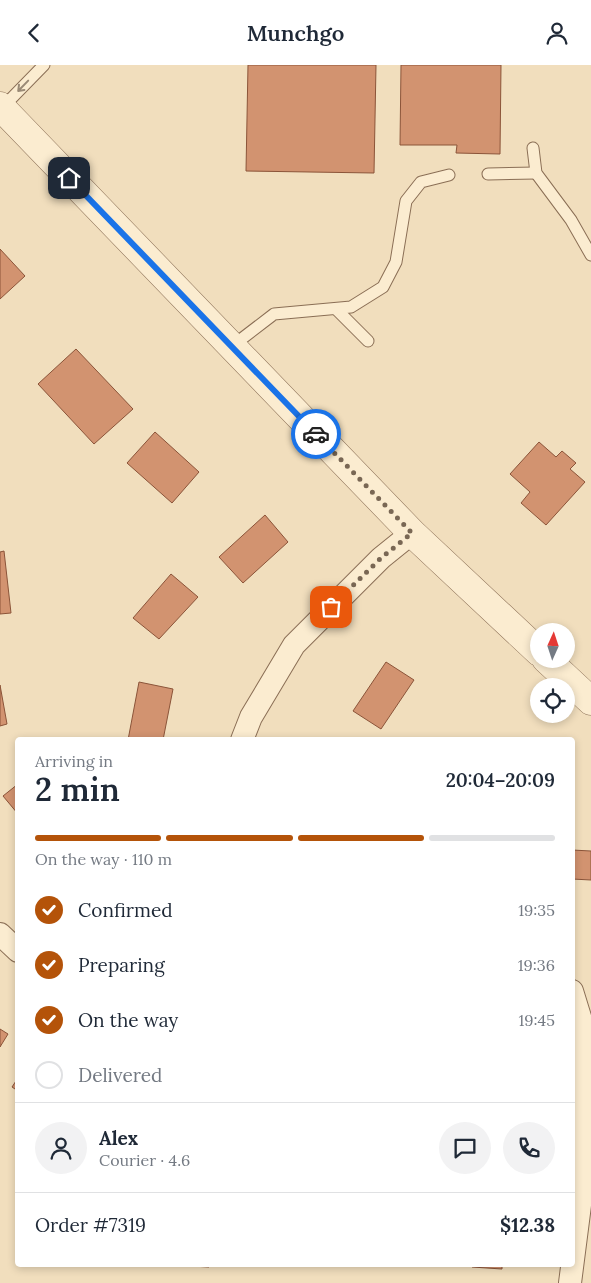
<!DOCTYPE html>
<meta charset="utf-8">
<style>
:root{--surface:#fff;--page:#f2f2f3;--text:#1f2937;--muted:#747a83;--line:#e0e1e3;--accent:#b45309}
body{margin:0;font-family:Lora,serif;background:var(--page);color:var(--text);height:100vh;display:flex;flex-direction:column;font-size:19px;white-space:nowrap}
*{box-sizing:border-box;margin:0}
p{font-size:16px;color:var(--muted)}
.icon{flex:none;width:28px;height:28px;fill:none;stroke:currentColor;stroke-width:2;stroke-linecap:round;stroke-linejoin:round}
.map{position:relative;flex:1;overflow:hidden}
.side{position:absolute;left:15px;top:672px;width:560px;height:530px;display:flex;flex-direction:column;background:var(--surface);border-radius:5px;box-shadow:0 2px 8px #0003}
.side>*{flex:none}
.needle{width:32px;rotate:3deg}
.controls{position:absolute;left:530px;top:558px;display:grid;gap:10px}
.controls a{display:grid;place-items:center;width:45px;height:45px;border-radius:50%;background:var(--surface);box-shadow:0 2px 8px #0003;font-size:25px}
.pin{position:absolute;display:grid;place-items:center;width:42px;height:42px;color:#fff;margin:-21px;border-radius:10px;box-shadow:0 2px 8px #0006}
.courier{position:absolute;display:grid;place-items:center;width:50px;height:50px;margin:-25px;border:4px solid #1a73e8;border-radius:50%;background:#fff;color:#222;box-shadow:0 1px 6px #0007}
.head em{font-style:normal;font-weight:600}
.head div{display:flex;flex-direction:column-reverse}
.head{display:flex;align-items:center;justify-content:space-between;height:85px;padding:0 20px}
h1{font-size:32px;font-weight:600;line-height:38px}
.bar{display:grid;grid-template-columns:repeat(4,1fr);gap:8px 5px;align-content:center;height:60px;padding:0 20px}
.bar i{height:6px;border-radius:4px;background:var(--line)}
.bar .selected{background:var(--accent)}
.bar p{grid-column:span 4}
.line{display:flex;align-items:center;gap:12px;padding:0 20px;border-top:1px solid var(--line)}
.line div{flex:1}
.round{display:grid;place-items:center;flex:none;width:52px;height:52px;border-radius:26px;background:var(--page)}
ol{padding:0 20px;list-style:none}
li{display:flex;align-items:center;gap:15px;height:55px}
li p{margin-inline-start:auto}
li .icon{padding:5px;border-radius:50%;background:var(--accent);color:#fff;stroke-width:4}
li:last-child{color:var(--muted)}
li i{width:28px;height:28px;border:2px solid var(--line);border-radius:50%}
header{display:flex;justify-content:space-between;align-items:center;height:65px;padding:0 20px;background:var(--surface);font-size:22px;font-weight:600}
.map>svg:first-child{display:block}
.building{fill:#d29370;stroke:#8b5439}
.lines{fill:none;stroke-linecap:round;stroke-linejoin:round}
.service-casing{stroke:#8a6e55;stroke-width:13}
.minor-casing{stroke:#8a6e55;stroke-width:24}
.tertiary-casing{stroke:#8a6e55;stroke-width:29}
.service{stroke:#fbecd0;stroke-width:11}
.minor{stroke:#fbecd0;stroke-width:22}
.tertiary{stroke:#fbecd0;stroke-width:28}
.oneway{stroke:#9a8a76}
.done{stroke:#796754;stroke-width:5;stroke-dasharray:0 9}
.route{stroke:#1a73e8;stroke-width:6}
</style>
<header><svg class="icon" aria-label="back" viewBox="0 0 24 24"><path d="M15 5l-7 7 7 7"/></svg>Munchgo<svg class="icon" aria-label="person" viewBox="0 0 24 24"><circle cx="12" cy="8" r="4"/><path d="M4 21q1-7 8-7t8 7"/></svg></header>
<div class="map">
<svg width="591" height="1218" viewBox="0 0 591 1218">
<rect width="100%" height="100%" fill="#f1debd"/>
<g class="building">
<path d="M248 0H376L374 108 246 106Z"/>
<path d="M401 0H501L500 89 456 88 457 80H400Z"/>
<path d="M0 184 25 211 0 234Z"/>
<path d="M76 284 133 344 94 379 38 319Z"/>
<path d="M155 367 199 407 172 438 127 398Z"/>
<path d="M539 377 556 392 562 386 576 398 570 404 585 417 546 460 521 438 530 427 510 409Z"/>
<path d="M265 450 288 477 243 518 219 492Z"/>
<path d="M4 486 11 548 0 549V487Z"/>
<path d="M171 509 198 532 159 574 133 553Z"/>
<path d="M386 597 414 615 381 664 353 646Z"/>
<path d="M139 617 173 624 163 675H128Z"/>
<path d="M0 620 7 659 0 661Z"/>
<path d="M18 719V749L3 731Z"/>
<path d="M572 785 591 786V815L572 814Z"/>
<path d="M0 964 8 969 0 982Z"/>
<path d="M18 1013V1026L12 1022Z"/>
<path d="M174 1200H210L209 1202Z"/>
<path d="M472 1200H502V1204L472 1202Z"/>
</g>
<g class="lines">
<g class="service-casing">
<g id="service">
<path d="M2 43 44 0"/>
<path d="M533 83 536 108 571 155 591 190"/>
<path d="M488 109 536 108"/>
<path d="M336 244 368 276"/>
<path d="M231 282 274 249 351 242 383 222 396 197 406 136 421 117 449 110"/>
</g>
</g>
<g class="minor-casing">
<g id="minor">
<path d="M242 675 251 652 294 580 381 493 412 468"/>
<path d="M0 869 18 886"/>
<path d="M570 1218 580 1140 584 965 572 926"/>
</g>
</g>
<g class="tertiary-casing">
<g id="tertiary">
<path d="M0 41 412 468 539 587"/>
<path d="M546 594 591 636"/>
</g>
</g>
<use href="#service" class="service"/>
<use href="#minor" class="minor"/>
<use href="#tertiary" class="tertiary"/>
</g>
<defs><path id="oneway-shaft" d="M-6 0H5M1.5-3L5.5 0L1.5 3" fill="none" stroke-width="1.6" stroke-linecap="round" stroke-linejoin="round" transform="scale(1.25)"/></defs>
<use class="oneway" href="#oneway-shaft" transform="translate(23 21) rotate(134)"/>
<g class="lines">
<path class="done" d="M316 369 412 468 381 493 331 542"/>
<path class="route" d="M69 113 316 369"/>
</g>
</svg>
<div class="controls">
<a><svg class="needle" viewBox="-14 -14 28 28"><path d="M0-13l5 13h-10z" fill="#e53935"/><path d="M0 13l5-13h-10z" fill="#747a83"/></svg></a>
<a><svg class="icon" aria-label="locate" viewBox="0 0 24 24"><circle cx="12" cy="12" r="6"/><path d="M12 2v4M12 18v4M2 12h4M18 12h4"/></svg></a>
</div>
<div class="pin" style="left:331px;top:542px;background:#ea580c"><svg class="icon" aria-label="bag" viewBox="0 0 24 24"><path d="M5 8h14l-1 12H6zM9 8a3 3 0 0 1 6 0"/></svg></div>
<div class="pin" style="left:69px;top:113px;background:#1f2937"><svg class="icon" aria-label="home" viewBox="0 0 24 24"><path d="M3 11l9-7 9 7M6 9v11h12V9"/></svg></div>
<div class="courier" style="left:316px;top:369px"><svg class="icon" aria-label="car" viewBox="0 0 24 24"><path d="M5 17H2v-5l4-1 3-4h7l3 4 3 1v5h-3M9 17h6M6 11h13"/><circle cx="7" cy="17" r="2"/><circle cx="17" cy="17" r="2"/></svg></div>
<section class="side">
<div class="head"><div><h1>2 min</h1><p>Arriving in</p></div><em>20:04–20:09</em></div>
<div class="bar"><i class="selected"></i><i class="selected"></i><i class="selected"></i><i></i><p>On the way · 110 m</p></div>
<ol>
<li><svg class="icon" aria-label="check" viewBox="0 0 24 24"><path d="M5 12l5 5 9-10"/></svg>Confirmed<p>19:35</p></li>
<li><svg class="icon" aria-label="check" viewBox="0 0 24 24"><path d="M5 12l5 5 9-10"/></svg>Preparing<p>19:36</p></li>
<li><svg class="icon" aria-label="check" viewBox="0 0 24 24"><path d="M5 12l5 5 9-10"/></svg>On the way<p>19:45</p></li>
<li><i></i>Delivered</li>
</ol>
<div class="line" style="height:90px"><a class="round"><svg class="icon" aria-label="person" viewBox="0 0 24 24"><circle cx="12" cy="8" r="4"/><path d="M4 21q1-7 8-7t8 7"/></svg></a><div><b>Alex</b><p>Courier · 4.6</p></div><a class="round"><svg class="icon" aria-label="chat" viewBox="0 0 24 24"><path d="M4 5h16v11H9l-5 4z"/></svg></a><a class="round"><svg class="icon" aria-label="phone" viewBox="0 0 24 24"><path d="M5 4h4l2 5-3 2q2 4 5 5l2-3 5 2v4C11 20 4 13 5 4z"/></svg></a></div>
<div class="line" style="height:65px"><div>Order #7319</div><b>$12.38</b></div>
</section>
</div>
